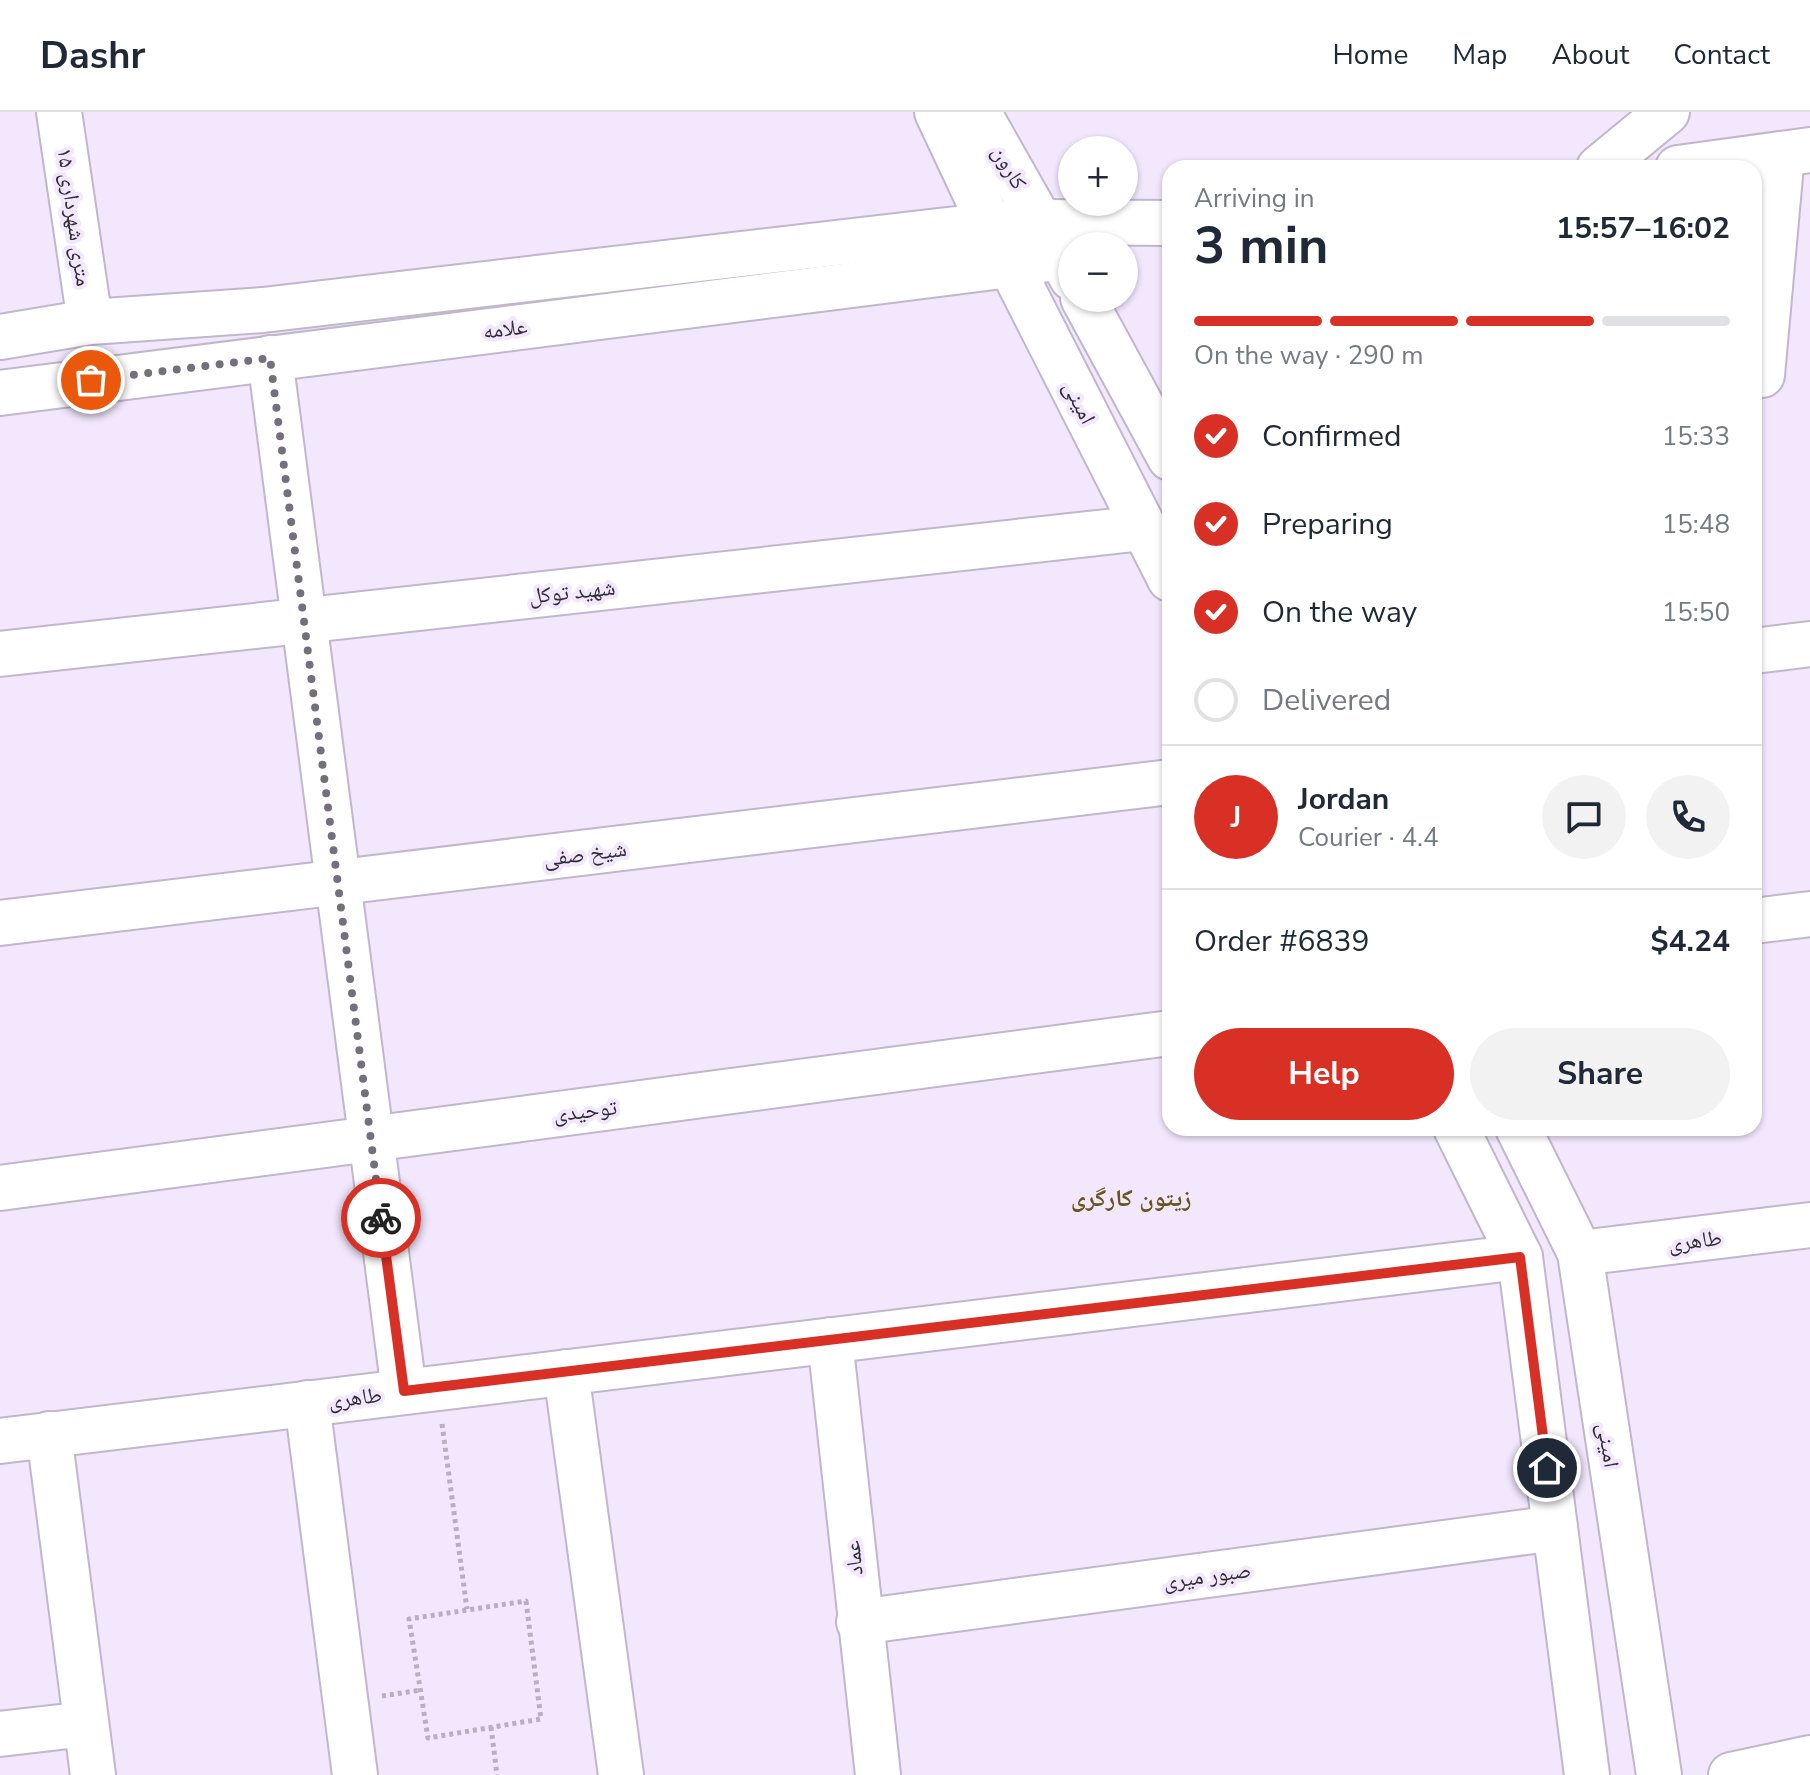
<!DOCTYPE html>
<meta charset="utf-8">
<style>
:root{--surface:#fff;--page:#f2f2f3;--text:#1f2937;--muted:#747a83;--line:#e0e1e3;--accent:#d93025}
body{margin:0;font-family:"Nunito Sans","Noto Naskh Arabic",sans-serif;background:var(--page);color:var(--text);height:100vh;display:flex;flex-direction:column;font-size:30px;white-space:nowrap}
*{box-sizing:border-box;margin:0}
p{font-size:26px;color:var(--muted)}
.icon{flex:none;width:44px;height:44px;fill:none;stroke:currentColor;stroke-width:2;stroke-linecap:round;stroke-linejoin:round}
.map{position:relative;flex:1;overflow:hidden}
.panel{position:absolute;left:1162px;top:48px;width:600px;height:976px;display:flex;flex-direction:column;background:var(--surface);border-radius:24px;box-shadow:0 2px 6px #0004}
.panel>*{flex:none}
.fabs{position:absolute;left:1058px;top:24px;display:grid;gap:16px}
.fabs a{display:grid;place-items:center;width:80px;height:80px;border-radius:50%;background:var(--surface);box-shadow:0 2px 6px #0004;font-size:40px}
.pin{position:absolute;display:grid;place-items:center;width:68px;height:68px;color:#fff;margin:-34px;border:4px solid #fff;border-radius:50%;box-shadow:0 2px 8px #0007}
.courier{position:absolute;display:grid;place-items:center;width:80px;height:80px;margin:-40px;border:6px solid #d93025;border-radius:50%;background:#fff;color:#222;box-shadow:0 2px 10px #0007}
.summary em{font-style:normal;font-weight:700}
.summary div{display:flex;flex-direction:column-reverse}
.summary{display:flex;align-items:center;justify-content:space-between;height:136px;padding:0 32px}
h1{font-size:52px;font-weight:700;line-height:60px}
.bar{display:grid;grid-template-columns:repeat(4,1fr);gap:12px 8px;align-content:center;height:96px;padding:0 32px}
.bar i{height:10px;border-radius:6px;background:var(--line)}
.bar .on{background:var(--accent)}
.bar p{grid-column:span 4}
.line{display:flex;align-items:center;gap:20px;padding:0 32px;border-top:2px solid var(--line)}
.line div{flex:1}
.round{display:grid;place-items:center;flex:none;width:84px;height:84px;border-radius:42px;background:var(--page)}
ol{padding:0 32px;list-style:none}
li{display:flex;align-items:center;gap:24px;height:88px}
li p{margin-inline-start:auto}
li .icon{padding:8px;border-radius:50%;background:var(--accent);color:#fff;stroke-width:4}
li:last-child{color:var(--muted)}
li i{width:44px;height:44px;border:4px solid var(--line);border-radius:50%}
.action{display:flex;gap:16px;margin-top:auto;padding:16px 32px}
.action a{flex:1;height:92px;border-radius:48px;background:var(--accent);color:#fff;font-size:32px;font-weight:700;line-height:92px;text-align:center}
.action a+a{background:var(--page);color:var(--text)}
header{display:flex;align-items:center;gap:48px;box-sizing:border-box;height:112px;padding:0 40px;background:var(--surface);border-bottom:2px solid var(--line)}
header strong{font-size:38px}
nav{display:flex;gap:44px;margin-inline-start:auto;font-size:28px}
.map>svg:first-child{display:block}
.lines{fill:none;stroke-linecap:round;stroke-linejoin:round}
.minor-casing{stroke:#c1b7cc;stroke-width:48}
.major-casing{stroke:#c1b7cc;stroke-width:48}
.path{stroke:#b8afc1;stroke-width:5;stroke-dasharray:4 4;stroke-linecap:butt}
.minor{stroke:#fff;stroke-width:44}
.major{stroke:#fff;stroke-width:44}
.done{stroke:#756e7b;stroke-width:8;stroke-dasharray:0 14.4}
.route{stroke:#d93025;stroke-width:10}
.labels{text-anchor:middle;stroke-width:8;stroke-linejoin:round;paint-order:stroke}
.street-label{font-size:22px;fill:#312d35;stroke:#f2e7fd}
.neighbourhood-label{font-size:24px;font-weight:bold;fill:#67561b;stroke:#f2e7fd}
</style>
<header>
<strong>Dashr</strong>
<nav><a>Home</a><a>Map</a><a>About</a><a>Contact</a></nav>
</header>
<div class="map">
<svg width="1810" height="1663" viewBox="0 0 1810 1663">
<rect width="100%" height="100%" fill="#f2e7fd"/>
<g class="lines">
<g class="minor-casing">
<g id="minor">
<path d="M59 0 90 210"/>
<path d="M1599 56 1667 0"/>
<path d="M1678 56 1810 38"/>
<path d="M0 225 90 210 263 198 990 113 1041 110 1170 111"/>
<path d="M270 246 404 1279"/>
<path d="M1754 264 1762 263 1782 42"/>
<path d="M0 281 1010 153 1072 143"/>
<path d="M1754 539 1810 532"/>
<path d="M0 542 1143 416"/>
<path d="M1754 809 1810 802"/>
<path d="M0 811 1170 670"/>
<path d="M0 1076 1170 921"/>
<path d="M1580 1141 1810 1113"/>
<path d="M830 1228 878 1663"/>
<path d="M566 1260 621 1663"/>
<path d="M307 1291 355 1663"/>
<path d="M49 1322 93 1663"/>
<path d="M0 1329 1520 1145"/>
<path d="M859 1510 1555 1416"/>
<path d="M0 1622 86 1612"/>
<path d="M1731 1663 1810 1646"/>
</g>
</g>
<g class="major-casing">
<g id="major">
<path d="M937 0 990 113 1170 467"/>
<path d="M978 0 1072 166"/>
<path d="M1083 186 1170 346"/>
<path d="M1456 1016 1520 1145 1587 1663"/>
<path d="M1518 1016 1580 1141 1659 1663"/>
</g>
</g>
<g class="path">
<path d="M442 1312 467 1497"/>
<path d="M526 1489 541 1607 428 1626 409 1507Z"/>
<path d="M382 1584 421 1578"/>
<path d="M491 1615 497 1663"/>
</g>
<use href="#minor" class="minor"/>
<use href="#major" class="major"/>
</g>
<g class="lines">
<path class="done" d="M91 268 270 246 381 1106"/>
<path class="route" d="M381 1106 404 1279 1520 1145 1547 1356"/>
</g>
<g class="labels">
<g class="street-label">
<text transform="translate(1010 55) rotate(60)" y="8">کارون</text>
<text transform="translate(75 105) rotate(82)" y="8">۱۵ متری شهرداری</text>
<text transform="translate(505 216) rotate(-7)" y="8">علامه</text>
<text transform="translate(1080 290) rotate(63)" y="8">امینی</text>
<text transform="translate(572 479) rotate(-6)" y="8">شهید توکل</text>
<text transform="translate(585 741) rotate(-7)" y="8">شیخ صفی</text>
<text transform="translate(585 998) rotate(-7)" y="8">توحیدی</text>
<text transform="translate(1695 1128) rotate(-7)" y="8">طاهری</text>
<text transform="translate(355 1285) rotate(-7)" y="8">طاهری</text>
<text transform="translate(1609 1333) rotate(81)" y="8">امینی</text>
<text transform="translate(853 1446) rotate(-96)" y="8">عماد</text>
<text transform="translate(1207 1463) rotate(-8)" y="8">صبور میری</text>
</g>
<g class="neighbourhood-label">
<text x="1131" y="1094">زیتون کارگری</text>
</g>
</g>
</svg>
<div class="fabs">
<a>+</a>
<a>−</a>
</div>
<div class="pin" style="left:91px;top:268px;background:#ea580c"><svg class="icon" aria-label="bag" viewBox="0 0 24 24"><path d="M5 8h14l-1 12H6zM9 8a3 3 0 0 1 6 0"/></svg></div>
<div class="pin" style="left:1547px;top:1356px;background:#1f2937"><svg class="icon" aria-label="home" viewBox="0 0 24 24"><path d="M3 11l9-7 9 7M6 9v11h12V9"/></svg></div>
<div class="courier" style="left:381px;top:1106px"><svg class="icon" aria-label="bike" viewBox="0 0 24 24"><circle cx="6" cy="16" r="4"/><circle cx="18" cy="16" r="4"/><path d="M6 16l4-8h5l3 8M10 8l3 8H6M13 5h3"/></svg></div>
<section class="panel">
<div class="summary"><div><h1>3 min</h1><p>Arriving in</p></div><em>15:57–16:02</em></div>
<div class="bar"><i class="on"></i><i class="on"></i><i class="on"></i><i></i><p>On the way · 290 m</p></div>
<ol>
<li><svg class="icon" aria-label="check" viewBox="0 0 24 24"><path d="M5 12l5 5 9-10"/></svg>Confirmed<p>15:33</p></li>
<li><svg class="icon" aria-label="check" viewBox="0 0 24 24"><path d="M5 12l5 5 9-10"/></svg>Preparing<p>15:48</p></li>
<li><svg class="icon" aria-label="check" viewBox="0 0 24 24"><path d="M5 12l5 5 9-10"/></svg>On the way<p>15:50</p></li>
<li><i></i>Delivered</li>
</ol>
<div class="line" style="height:144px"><b class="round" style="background:var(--accent);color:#fff">J</b><div><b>Jordan</b><p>Courier · 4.4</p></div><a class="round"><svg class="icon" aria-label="chat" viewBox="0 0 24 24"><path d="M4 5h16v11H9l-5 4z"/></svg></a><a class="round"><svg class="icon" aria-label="phone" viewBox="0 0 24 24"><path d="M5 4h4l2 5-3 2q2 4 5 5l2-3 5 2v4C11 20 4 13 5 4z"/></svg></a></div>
<div class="line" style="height:104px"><div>Order #6839</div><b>$4.24</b></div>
<div class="action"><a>Help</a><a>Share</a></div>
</section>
</div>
